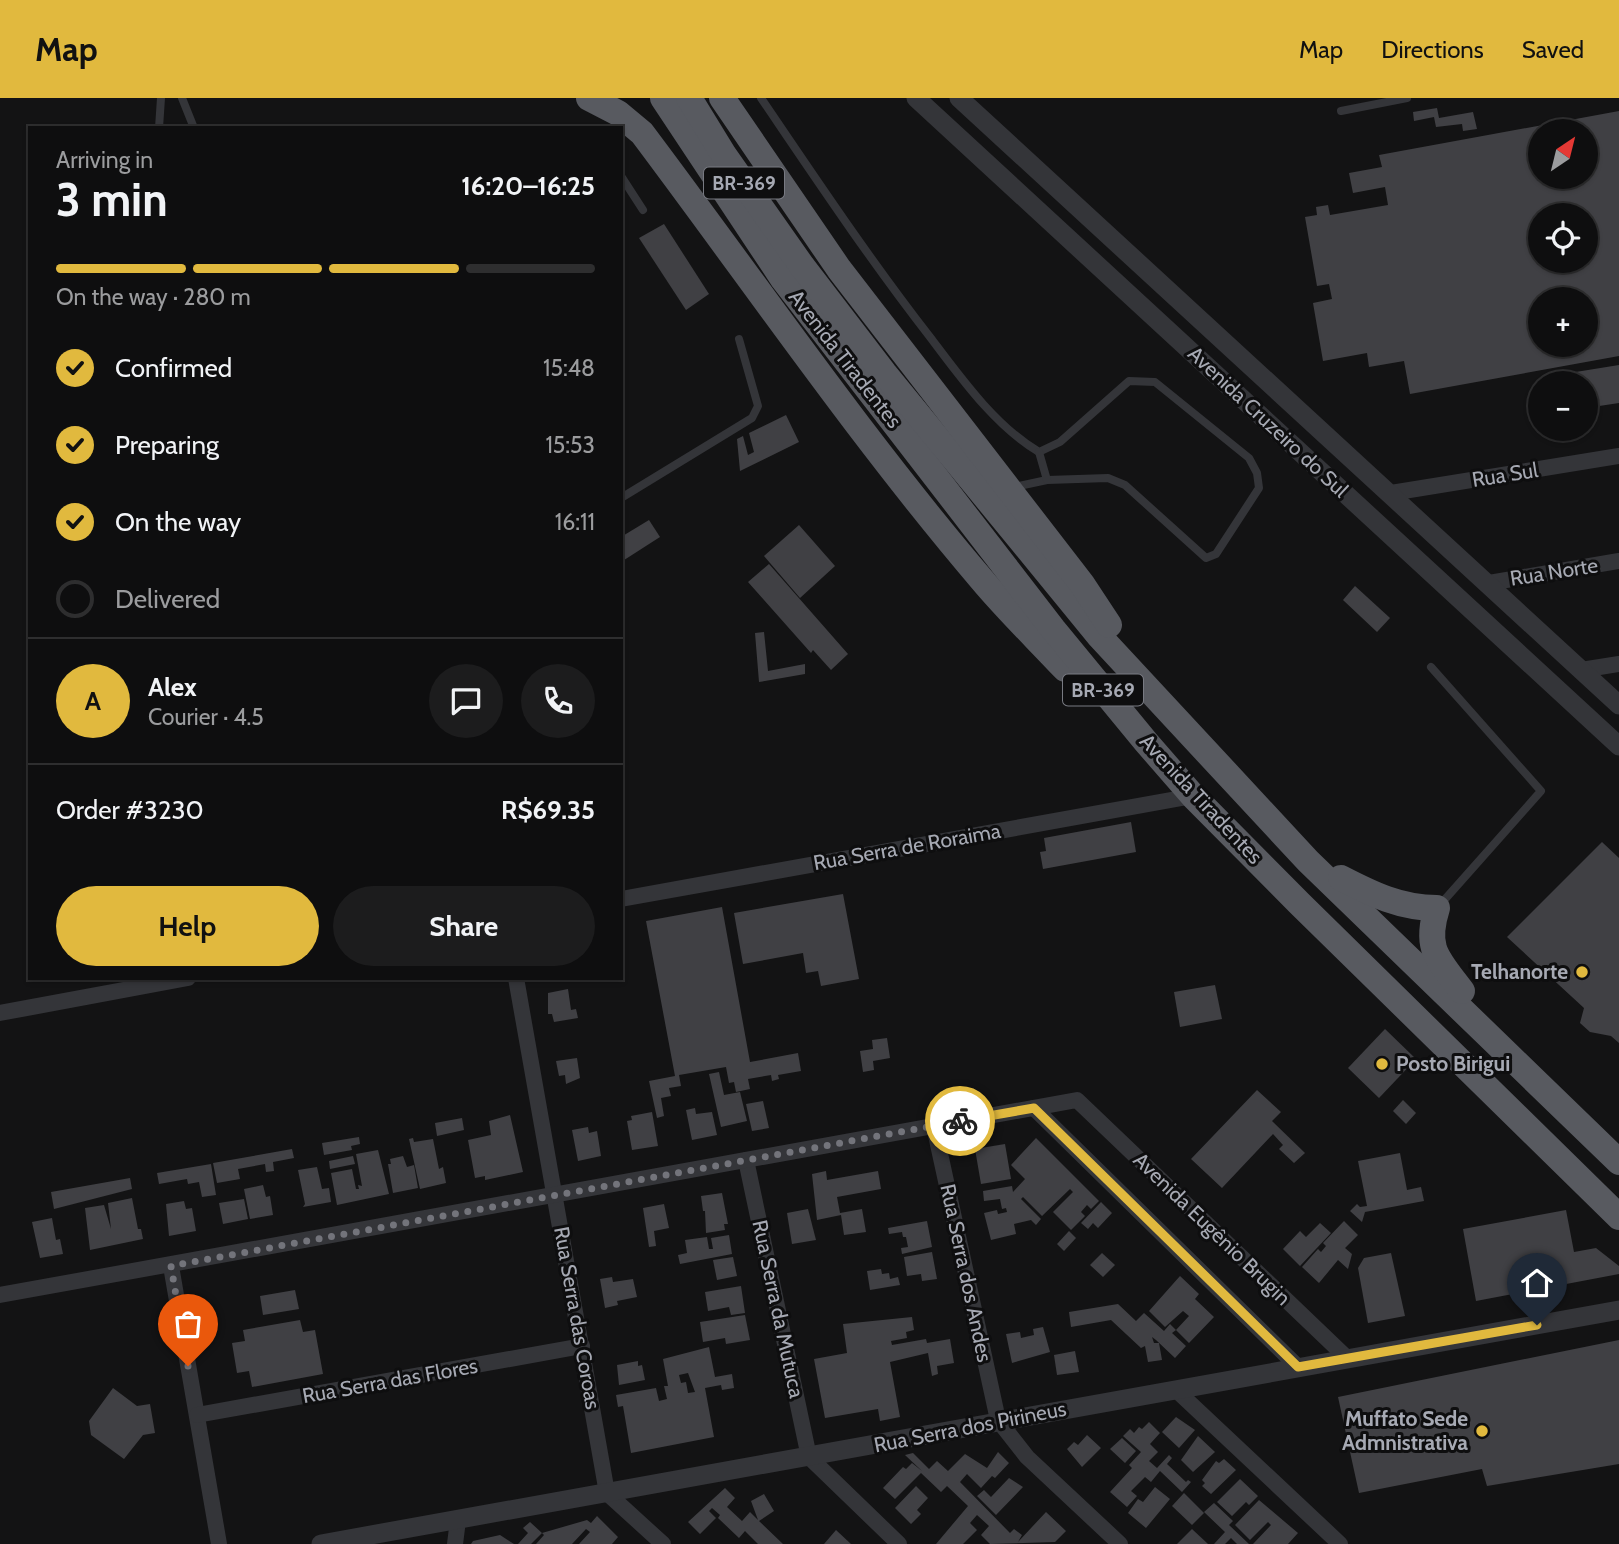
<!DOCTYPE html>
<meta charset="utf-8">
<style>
:root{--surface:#0e0e0f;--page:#1c1c1d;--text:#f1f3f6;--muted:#9b9c9e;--line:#2e2e2f;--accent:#e1b93e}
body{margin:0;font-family:Cabin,sans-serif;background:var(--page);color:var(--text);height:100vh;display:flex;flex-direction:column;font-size:26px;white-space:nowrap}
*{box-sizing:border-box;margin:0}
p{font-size:23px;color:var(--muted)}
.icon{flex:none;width:38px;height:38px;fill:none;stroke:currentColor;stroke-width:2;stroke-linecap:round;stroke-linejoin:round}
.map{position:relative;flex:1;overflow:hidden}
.drawer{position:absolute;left:28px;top:28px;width:595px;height:854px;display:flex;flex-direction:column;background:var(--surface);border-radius:0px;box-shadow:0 2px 5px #0004,0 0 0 2px var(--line)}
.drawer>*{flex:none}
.needle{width:46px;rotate:35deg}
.tools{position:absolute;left:1528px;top:21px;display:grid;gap:14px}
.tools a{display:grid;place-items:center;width:70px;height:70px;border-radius:50%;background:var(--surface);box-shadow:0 2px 5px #0004,0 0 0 2px var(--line);font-size:35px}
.pin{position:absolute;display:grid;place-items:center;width:60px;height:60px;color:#fff;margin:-72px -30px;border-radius:50% 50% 50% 0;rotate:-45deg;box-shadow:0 0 7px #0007}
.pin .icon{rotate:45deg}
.courier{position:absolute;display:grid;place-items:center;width:70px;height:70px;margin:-35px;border:5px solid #e1b93e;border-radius:50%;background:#fff;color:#222;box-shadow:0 2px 9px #0007}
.summary em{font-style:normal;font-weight:700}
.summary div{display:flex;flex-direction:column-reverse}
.summary{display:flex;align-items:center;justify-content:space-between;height:119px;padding:0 28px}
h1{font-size:46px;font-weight:700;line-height:52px}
.bar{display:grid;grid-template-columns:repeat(4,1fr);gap:10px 7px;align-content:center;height:84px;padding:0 28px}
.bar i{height:9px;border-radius:5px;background:var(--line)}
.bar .current{background:var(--accent)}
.bar p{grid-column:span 4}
.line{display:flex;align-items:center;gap:18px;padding:0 28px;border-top:2px solid var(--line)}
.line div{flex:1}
.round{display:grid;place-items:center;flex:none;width:74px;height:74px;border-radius:37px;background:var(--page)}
ol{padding:0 28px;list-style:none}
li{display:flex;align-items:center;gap:21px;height:77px}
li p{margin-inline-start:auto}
li .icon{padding:7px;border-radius:50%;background:var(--accent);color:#111;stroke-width:4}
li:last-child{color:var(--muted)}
li i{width:38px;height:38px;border:4px solid var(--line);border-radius:50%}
.cta{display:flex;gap:14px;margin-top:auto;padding:14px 28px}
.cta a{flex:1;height:80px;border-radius:42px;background:var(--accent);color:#111;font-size:28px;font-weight:700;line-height:80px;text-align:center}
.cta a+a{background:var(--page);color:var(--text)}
header{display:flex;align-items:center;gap:42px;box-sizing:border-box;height:98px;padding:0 35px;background:var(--accent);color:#111}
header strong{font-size:33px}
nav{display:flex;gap:38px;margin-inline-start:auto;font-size:24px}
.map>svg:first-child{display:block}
.building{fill:#404044;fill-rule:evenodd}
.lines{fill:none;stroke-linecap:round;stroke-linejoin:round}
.service{stroke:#343539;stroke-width:8}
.minor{stroke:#343539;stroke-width:16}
.tertiary{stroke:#343539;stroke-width:19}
.trunk{stroke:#585a60;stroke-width:26}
.done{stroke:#73747b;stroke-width:7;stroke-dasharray:0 12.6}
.route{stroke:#e1b93e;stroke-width:9}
.poi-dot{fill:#e1b93e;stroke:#0e0e0f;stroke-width:2.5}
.labels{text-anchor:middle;stroke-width:6;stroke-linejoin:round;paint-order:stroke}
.shield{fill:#0e0e0f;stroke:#787a82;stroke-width:2}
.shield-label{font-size:19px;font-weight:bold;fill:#a6a9b3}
.street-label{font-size:21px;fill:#a6a9b3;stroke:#0e0e0f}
.poi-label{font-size:21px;font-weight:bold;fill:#a6a9b3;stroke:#0e0e0f;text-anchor:end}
</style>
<header>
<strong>Map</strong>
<nav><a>Map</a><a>Directions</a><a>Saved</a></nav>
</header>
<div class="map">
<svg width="1619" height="1446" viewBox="0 0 1619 1446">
<rect width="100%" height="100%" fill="#131314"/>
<g class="building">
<path d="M1437 10 1439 20 1473 14 1477 31 1463 33 1462 26 1436 29 1434 19 1414 23 1413 14Z"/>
<path d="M1619 13V258L1410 296 1404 263 1369 269 1367 255 1323 263 1313 205 1332 201 1329 186 1317 188 1305 119 1317 117 1316 109 1328 107 1330 117 1388 107 1385 89 1353 95 1349 75 1382 69 1379 57ZM1540 33H1586V79H1540ZM1540 117H1586V163H1540ZM1540 201H1586V247H1540Z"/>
<path d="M664 126 709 196 686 212 639 140Z"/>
<path d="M1619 267V305L1586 310V285H1558L1557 277Z"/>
<path d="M786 317 799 344 740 373 737 341 743 338 748 357 754 354 749 335Z"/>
<path d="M649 422 660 439 621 464V439Z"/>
<path d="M799 427 835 468 800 500 764 458Z"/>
<path d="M769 466 848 556 831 572 813 552 811 555 748 484Z"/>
<path d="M1355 488 1390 520 1377 534 1343 502Z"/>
<path d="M764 534 768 573 805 566V576L759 584 755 535Z"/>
<path d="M1131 724 1136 754 1043 771 1040 754 1046 753 1044 740Z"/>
<path d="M1602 744 1619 760V945L1611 938 1590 934 1580 925 1584 910 1507 839Z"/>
<path d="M843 796 859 881 821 888 818 873 806 875 803 855 743 866 734 815Z"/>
<path d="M722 809 750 964 798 955 801 973 778 977 779 981 772 983 771 977 748 981 750 991 736 994 734 984 729 985 726 969 679 977 681 988 669 990 671 998 661 1000 664 1018 657 1020 649 983 675 978 646 823Z"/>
<path d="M1215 887 1222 921 1180 929 1174 894Z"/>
<path d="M568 891 571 912 576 911 578 920 554 924 552 916H548V895Z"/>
<path d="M1385 931 1416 961 1379 1000 1348 970Z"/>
<path d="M887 940 890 960 873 963 874 972 863 974 860 953 873 951 872 942Z"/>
<path d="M577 960 580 980 566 986 565 977 559 978 556 963Z"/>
<path d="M719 974 724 997 740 994 747 1023 721 1029 709 976Z"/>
<path d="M1257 992 1281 1014 1272 1023 1305 1055 1294 1065 1279 1051 1283 1047 1273 1036 1222 1090 1191 1061Z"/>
<path d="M1403 1002 1416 1015 1406 1026 1393 1013Z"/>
<path d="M763 1003 769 1030 752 1033 746 1006Z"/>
<path d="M695 1010 696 1016 712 1014 717 1037 692 1042 686 1012Z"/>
<path d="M652 1014 658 1048 632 1052 627 1023 632 1022 631 1018Z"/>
<path d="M510 1017 523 1074 485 1082V1078L475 1080 468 1042 491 1037 489 1023Z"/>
<path d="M462 1020 464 1032 437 1038 435 1025Z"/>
<path d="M588 1029 589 1035 597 1033 601 1058 578 1063 572 1032Z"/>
<path d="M359 1039 360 1046 351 1048 352 1052 324 1057 322 1045Z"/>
<path d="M413 1040 414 1044 433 1041 439 1071 443 1069 446 1085 420 1091 409 1041Z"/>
<path d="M1036 1040 1099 1103 1091 1111 1087 1107 1081 1114 1085 1118 1071 1132 1053 1114 1073 1094 1070 1091 1042 1118 1023 1099 1021 1101 1041 1121 1036 1127 1031 1122 1014 1126 1016 1136 991 1142 984 1115 997 1112 998 1116 1007 1114 1006 1110 1002 1111 1000 1101 984 1103 983 1093 1012 1088 1013 1094 1025 1081 1011 1067Z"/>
<path d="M1005 1046 1011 1081 981 1086 975 1051Z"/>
<path d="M292 1051 294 1060 273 1064 274 1073 266 1074 265 1066 238 1071 240 1081 217 1085 213 1065Z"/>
<path d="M378 1052 389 1096 337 1107 331 1075 352 1071 356 1091H359L358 1087 362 1088 356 1056Z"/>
<path d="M1400 1055 1407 1092 1421 1089 1424 1103 1365 1114 1362 1124 1350 1113 1357 1106 1360 1109 1367 1108 1358 1063Z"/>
<path d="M353 1058 355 1066 330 1071 329 1063Z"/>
<path d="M403 1058 407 1069 414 1067 418 1090 393 1095 388 1066H391L390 1061Z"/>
<path d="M211 1066 216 1097 202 1099 199 1084 188 1086 187 1081 159 1086 157 1075Z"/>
<path d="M317 1069 322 1091 329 1090 331 1104 303 1109 305 1106 298 1072Z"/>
<path d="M826 1073 827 1082 878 1073 881 1091 837 1099 840 1115 862 1111 866 1134 844 1137 841 1117 817 1122 812 1076Z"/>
<path d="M130 1080 132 1091 54 1111 51 1094Z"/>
<path d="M263 1087 266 1099 270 1098 273 1117 250 1121 244 1091Z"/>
<path d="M722 1095 728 1126H724L725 1132 706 1135 705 1113H703L701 1098Z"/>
<path d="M132 1100 138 1131H141L143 1141 90 1152 85 1110 104 1107 111 1131 108 1105Z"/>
<path d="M244 1101 248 1121 223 1126 219 1105Z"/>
<path d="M184 1103 186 1111 192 1110 196 1133 169 1138 166 1106Z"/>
<path d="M1101 1104 1112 1115 1098 1130 1093 1125 1088 1131 1081 1125Z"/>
<path d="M664 1106 669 1130 654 1133 656 1148 649 1149 643 1110Z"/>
<path d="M808 1111 816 1142 792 1146 787 1115Z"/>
<path d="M1566 1112 1574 1154 1596 1150 1619 1168V1176L1476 1203 1463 1131Z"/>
<path d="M52 1120 56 1142 60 1141 63 1156 40 1160 32 1124Z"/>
<path d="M927 1123 932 1149 902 1156 901 1150 908 1149 906 1139H903L902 1134 889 1136 888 1130Z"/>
<path d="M1344 1123 1358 1137 1345 1150 1352 1156 1348 1171 1338 1162 1319 1185 1302 1169 1318 1151 1321 1154 1326 1148 1323 1145Z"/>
<path d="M1320 1125 1331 1135 1300 1168 1283 1151 1300 1133 1306 1139Z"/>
<path d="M1069 1133 1076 1140 1064 1153 1057 1146Z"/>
<path d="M729 1137 732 1156 680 1166 678 1157 687 1155 685 1142 707 1139 709 1151H713L711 1140Z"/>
<path d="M932 1154 937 1181 922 1183 921 1176 907 1178 904 1159Z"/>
<path d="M1102 1155 1115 1167 1103 1179 1090 1167Z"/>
<path d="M1391 1155 1405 1218 1368 1225 1358 1170 1364 1160Z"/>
<path d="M733 1159 737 1178 717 1182 713 1162Z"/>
<path d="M881 1171 882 1176 889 1175 890 1181 898 1179 900 1187 870 1192 867 1173Z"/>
<path d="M1180 1178 1199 1196 1195 1201 1214 1219 1189 1245 1176 1232 1189 1218 1183 1213 1165 1229 1149 1213Z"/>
<path d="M612 1179 613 1184 633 1181 637 1199 617 1203 618 1207 605 1210 600 1181Z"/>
<path d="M741 1188 745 1215 731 1217 729 1209 708 1213 705 1194Z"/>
<path d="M295 1192 299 1211 263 1217 260 1198Z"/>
<path d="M1118 1206 1136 1223 1144 1215 1164 1233 1170 1226 1176 1232 1172 1235 1186 1248 1175 1260 1156 1242 1152 1239 1154 1245H1159L1162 1262 1148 1264 1145 1248 1141 1250 1111 1222 1071 1229 1069 1214Z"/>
<path d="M745 1217 750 1242 726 1246 725 1240 703 1244 700 1224Z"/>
<path d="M912 1219 914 1232 906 1234 907 1240 891 1243 892 1247 926 1241 927 1245 950 1241 954 1265 937 1268 938 1276 932 1278 928 1255 890 1264 900 1319 880 1323 878 1311 825 1320 814 1261 847 1255 843 1226Z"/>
<path d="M300 1222 303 1234 315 1232 323 1276 252 1289 249 1273 237 1275 232 1245 245 1243 243 1232Z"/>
<path d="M1043 1229 1050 1254 1012 1265 1006 1236 1020 1234 1021 1240 1034 1237 1033 1231Z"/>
<path d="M1619 1242V1366L1487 1388 1482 1371 1359 1395 1338 1299Z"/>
<path d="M709 1249 715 1279 732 1276 734 1290 722 1292 721 1287 705 1290 714 1339 631 1355 623 1308 618 1309 616 1297 656 1290 659 1303 667 1301 664 1288H668L663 1261ZM688 1275 695 1294 688 1295 686 1284 681 1285 679 1277Z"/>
<path d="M1075 1253 1079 1274 1057 1277 1054 1257Z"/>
<path d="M638 1263V1268L642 1267 645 1282 619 1287 617 1267Z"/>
<path d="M113 1290 137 1308 150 1306 155 1335 143 1337 124 1361 91 1337 89 1323Z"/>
<path d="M1176 1319 1195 1332 1179 1350 1162 1334Z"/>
<path d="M1149 1324 1160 1335 1150 1346 1158 1354 1149 1363 1157 1370 1169 1357 1172 1360 1167 1366 1186 1384 1188 1382 1191 1384 1182 1394 1160 1373 1151 1384 1145 1379 1131 1393 1137 1398 1127 1409 1110 1394 1132 1370 1129 1367 1141 1354 1123 1338 1130 1331 1134 1335 1139 1329 1142 1331Z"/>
<path d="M1087 1337 1101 1350 1082 1369 1067 1351 1074 1344 1078 1347Z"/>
<path d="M1198 1338 1215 1354 1193 1374 1181 1362Z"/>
<path d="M1122 1340 1136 1353 1125 1365 1110 1351Z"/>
<path d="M998 1354 1009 1365 995 1380 992 1378 981 1390 967 1376 960 1384 1010 1435 1014 1431 1022 1437 1018 1444 1046 1414 1066 1433 1055 1444 990 1446 981 1437 989 1428 977 1417 970 1425 977 1432 963 1446H936L968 1408 947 1388 941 1394 921 1375 895 1401 883 1390 903 1369 906 1371 912 1365 922 1373 905 1357 913 1355 929 1371 937 1363 948 1373 965 1356 987 1370Z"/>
<path d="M1224 1361 1236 1372 1211 1396 1202 1388 1205 1385 1202 1382 1216 1363 1219 1365Z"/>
<path d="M1009 1380 1023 1389 996 1417 977 1398 984 1392 991 1399Z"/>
<path d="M1240 1381 1258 1398 1249 1407 1246 1404 1232 1418 1217 1404Z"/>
<path d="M916 1388 928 1400 917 1412 921 1416 911 1426 895 1410Z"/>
<path d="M1155 1389 1170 1401 1146 1430 1128 1415 1138 1401 1143 1404Z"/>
<path d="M725 1390 735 1400 727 1409 742 1423 750 1414 758 1422 751 1403 764 1396 774 1413 759 1423 783 1446H758L745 1433 739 1440 718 1420 720 1417 712 1410 709 1413 716 1420 700 1436 688 1424Z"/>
<path d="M1184 1395 1204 1415 1192 1427 1172 1408Z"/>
<path d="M1259 1402 1298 1435 1288 1446H1253L1271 1427 1268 1424 1250 1442 1235 1427Z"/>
<path d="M1214 1405 1233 1423 1229 1427 1249 1446H1237L1231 1440 1225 1446H1214L1225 1434 1204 1414Z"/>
<path d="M597 1418 618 1439 612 1446H579L590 1434 586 1431 572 1446H536L544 1437 542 1435 531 1446H518L528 1435 523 1430 530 1424 542 1435 587 1422 591 1425Z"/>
<path d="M1192 1431 1208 1446H1177Z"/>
<path d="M836 1432 851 1446H824Z"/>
<path d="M500 1437 514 1446H471L473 1443Z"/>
</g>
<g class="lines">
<g class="service">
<path d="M182 0 194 30"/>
<path d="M761 0C816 81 870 162 930 239 961 280 995 328 1039 354L1060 344 1129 283 1155 284 1249 360 1257 375 1259 390 1216 456 1206 460 1125 387 1108 380 1047 382 1014 389"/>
<path d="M1341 13 1407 0"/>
<path d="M159 30 161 0"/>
<path d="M621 78 643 112"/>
<path d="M1039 354 1047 382"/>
<path d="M621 400 752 320 758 308 739 241"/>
<path d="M1431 569 1541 693 1439 808"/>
</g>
<g class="minor">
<path d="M1391 395 1619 358"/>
<path d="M1489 485 1619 463"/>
<path d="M1581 572 1619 566"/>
<path d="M621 801 1193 698"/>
<path d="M516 880 607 1395 663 1446"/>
<path d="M0 915 188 880"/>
<path d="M1034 1010 1298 1269"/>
<path d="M934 1028 998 1322 1027 1359 1120 1446"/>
<path d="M746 1062 809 1359 899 1446"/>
<path d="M171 1168 219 1446"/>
<path d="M0 1197 1077 1002 1347 1260"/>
<path d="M1175 1291 1340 1446"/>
<path d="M197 1317 582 1248"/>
<path d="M455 1446 458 1422"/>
</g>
<g class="tertiary">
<path d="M916 0 1619 648"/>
<path d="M959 0 1619 607"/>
<path d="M321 1446 1619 1212"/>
</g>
<g class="trunk">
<path d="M589 0 618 15 642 35C754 184 860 339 982 482 1008 513 1037 541 1065 571"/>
<path d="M663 0 783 181 1053 531 1146 644 1193 698 1300 806 1619 1119"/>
<path d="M689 0 724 57 802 168 884 275 1100 539 1308 763 1619 1064"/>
<path d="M722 0 839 171 1082 486 1109 527"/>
<path d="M1341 780C1372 796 1400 810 1437 810 1424 851 1438 861 1462 893"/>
</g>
</g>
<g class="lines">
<path class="done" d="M188 1268 171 1168 960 1023"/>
<path class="route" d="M960 1023 1034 1010 1298 1269 1537 1227"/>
</g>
<g class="poi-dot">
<circle cx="1582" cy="874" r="7"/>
<circle cx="1382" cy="966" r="7"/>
<circle cx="1482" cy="1333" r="7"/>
</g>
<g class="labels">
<g class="shield">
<rect x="704" y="69.5" width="80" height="31" rx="5"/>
<rect x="1063" y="576.5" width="80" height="31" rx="5"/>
</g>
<g class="shield-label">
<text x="744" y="92">BR-369</text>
<text x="1103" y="599">BR-369</text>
</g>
<g class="street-label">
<text transform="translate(845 261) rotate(52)" y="7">Avenida Tiradentes</text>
<text transform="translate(1268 324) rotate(43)" y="7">Avenida Cruzeiro do Sul</text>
<text transform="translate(1505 377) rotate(-9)" y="7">Rua Sul</text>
<text transform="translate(1554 474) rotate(-9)" y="7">Rua Norte</text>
<text transform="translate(1201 701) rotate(47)" y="7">Avenida Tiradentes</text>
<text transform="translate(907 749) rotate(-10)" y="7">Rua Serra de Roraima</text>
<text transform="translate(1212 1131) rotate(44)" y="7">Avenida Eugênio Brugin</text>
<text transform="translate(966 1175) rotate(78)" y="7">Rua Serra dos Andes</text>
<text transform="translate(778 1211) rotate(78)" y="7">Rua Serra da Mutuca</text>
<text transform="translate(577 1220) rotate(80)" y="7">Rua Serra das Coroas</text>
<text transform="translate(390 1283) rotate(-10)" y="7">Rua Serra das Flores</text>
<text transform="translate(970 1329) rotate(-11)" y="7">Rua Serra dos Pirineus</text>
</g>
<g class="poi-label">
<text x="1568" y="881">Telhanorte</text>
<text x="1396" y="973" text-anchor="start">Posto Birigui</text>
<text x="1468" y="1328">Muffato Sede<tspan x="1468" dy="24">Admnistrativa</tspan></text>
</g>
</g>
</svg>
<div class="tools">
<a><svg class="needle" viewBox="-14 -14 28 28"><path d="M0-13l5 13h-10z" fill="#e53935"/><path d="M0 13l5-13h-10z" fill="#9b9c9e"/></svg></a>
<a><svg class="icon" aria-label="locate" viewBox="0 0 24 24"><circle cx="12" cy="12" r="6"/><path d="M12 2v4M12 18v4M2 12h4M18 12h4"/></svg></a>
<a>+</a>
<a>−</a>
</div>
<div class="pin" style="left:188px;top:1268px;background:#ea580c"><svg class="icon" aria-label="bag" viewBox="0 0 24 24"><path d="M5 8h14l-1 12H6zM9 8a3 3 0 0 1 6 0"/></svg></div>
<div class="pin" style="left:1537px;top:1227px;background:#1f2937"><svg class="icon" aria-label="home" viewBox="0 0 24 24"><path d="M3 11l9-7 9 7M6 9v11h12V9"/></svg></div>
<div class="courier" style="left:960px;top:1023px"><svg class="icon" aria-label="bike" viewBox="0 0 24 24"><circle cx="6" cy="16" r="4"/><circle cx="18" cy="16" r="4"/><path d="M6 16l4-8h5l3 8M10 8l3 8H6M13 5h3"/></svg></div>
<section class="drawer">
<div class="summary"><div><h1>3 min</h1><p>Arriving in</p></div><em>16:20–16:25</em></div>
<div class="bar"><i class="current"></i><i class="current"></i><i class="current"></i><i></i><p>On the way · 280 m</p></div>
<ol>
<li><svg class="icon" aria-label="check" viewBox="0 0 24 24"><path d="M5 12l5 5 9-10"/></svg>Confirmed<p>15:48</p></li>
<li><svg class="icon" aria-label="check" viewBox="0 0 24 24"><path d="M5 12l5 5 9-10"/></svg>Preparing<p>15:53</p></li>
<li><svg class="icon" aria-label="check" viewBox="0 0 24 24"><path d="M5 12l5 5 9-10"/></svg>On the way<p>16:11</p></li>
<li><i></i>Delivered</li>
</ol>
<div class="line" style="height:126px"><b class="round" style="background:var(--accent);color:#111">A</b><div><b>Alex</b><p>Courier · 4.5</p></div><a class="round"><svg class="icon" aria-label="chat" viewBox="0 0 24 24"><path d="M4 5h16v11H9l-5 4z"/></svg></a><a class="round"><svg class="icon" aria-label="phone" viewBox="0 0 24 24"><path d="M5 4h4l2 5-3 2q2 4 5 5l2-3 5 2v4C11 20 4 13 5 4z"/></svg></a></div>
<div class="line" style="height:91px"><div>Order #3230</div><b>R$69.35</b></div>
<div class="cta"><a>Help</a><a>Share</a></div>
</section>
</div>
